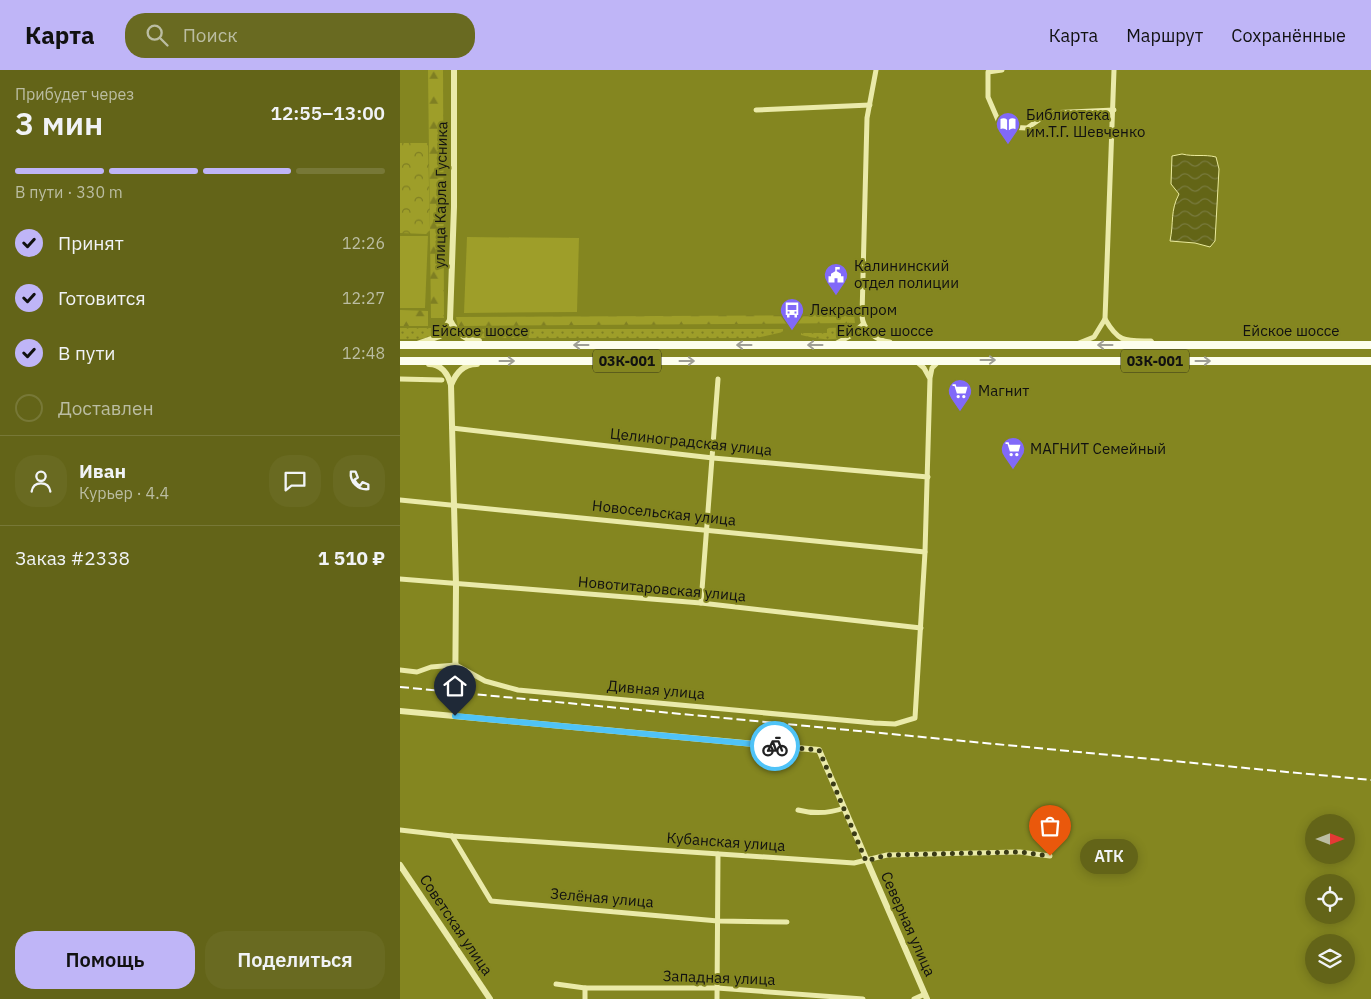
<!DOCTYPE html>
<html lang="ru">
<meta charset="utf-8">
<style>
:root{--surface:#636418;--page:#696a21;--text:#f1f3f6;--muted:#bbbda2;--line:#777837;--accent:#bfb5f7}
body{margin:0;font-family:"IBM Plex Sans",sans-serif;background:var(--page);color:var(--text);height:100vh;display:flex;flex-direction:column;font-size:19px;white-space:nowrap}
*{box-sizing:border-box;margin:0}
p{font-size:16px;color:var(--muted)}
.icon{flex:none;width:28px;height:28px;fill:none;stroke:currentColor;stroke-width:2;stroke-linecap:round;stroke-linejoin:round}
.map{position:relative;flex:1;overflow:hidden}
.panel{display:flex;flex-direction:column;background:var(--surface);width:400px}
.panel>*{flex:none}
.needle{width:32px;rotate:90deg}
.tools{position:absolute;left:905px;top:744px;display:grid;gap:10px}
.tools a{display:grid;place-items:center;width:50px;height:50px;border-radius:50%;background:var(--surface);box-shadow:0 2px 12px #0003;font-size:25px}
.pin{position:absolute;display:grid;place-items:center;width:42px;height:42px;color:#fff;margin:-51px -21px;border-radius:50% 50% 50% 0;rotate:-45deg;box-shadow:0 0 5px #0007}
.pin .icon{rotate:45deg}
.courier{position:absolute;display:grid;place-items:center;width:50px;height:50px;margin:-25px;border:4px solid #4fc3f7;border-radius:50%;background:#fff;color:#222;box-shadow:0 1px 6px #0007}
.bubble{position:absolute;height:35px;border-radius:18px;background:var(--surface);box-shadow:0 2px 12px #0003;font-size:16px;font-weight:600;line-height:35px;text-align:center}
.overview em{font-style:normal;font-weight:600}
.overview div{display:flex;flex-direction:column-reverse}
.overview{display:flex;align-items:center;justify-content:space-between;height:85px;padding:0 15px}
h1{font-size:32px;font-weight:600;line-height:38px}
.bar{display:grid;grid-template-columns:repeat(4,1fr);gap:8px 5px;align-content:center;height:60px;padding:0 15px}
.bar i{height:6px;border-radius:4px;background:var(--line)}
.bar .current{background:var(--accent)}
.bar p{grid-column:span 4}
.line{display:flex;align-items:center;gap:12px;padding:0 15px;border-top:1px solid var(--line)}
.line div{flex:1}
.round{display:grid;place-items:center;flex:none;width:52px;height:52px;border-radius:20px;background:var(--page)}
ol{padding:0 15px;list-style:none}
li{display:flex;align-items:center;gap:15px;height:55px}
li p{margin-inline-start:auto}
li .icon{padding:5px;border-radius:50%;background:var(--accent);color:#111;stroke-width:4}
li:last-child{color:var(--muted)}
li i{width:28px;height:28px;border:2px solid var(--line);border-radius:50%}
.cta{display:flex;gap:10px;margin-top:auto;padding:10px 15px}
.cta a{flex:1;height:58px;border-radius:20px;background:var(--accent);color:#111;font-size:20px;font-weight:600;line-height:58px;text-align:center}
.cta a+a{background:var(--page);color:var(--text)}
header{display:flex;align-items:center;gap:30px;box-sizing:border-box;height:70px;padding:0 25px;background:var(--accent);color:#111}
header strong{font-size:24px}
nav{display:flex;gap:28px;margin-inline-start:auto;font-size:18px}
.search{width:350px;height:45px;background:var(--page);display:flex;align-items:center;gap:12px;box-sizing:border-box;padding:0 18px;border-radius:20px;color:var(--muted);font-size:19px}
main{display:flex;flex:1;min-height:0}
.map>svg:first-child{display:block}
.grass{fill:url(#grass-dots)}
.forest{fill:url(#forest-firs)}
.park{fill:url(#park-crowns)}
.pitch{fill:#9e9e29}
.water{fill:url(#water-waves);stroke:#ebeb9c}
.lines{fill:none;stroke-linecap:round;stroke-linejoin:round}
.minor{stroke:#eaeaa9;stroke-width:5}
.tertiary{stroke:#eaeaa9;stroke-width:6}
.primary{stroke:#fdfeed;stroke-width:8}
.rail{stroke:#fff;stroke-width:2;stroke-dasharray:9 4;stroke-linecap:butt}
.oneway{stroke:#9f9f95}
.done{stroke:#393a16;stroke-width:5;stroke-dasharray:0 9}
.route{stroke:#4fc3f7;stroke-width:6}
.labels{text-anchor:middle;stroke-width:4;stroke-linejoin:round;paint-order:stroke}
.shield{fill:#848620;stroke:#343416;stroke-width:1}
.shield-label{font-size:14px;font-weight:bold;fill:#111}
.poi-label{font-size:15px;fill:#111;stroke:#848620;text-anchor:start}
.street-label{font-size:15px;fill:#111;stroke:#848620}
</style>
<header>
<strong>Карта</strong>
<div class="search"><svg class="icon" aria-label="search" viewBox="0 0 24 24"><circle cx="10" cy="10" r="6"/><path d="M15 15l6 6"/></svg>Поиск</div>
<nav><a>Карта</a><a>Маршрут</a><a>Сохранённые</a></nav>
</header>
<main>
<section class="panel">
<div class="overview"><div><h1>3 мин</h1><p>Прибудет через</p></div><em>12:55–13:00</em></div>
<div class="bar"><i class="current"></i><i class="current"></i><i class="current"></i><i></i><p>В пути · 330 m</p></div>
<ol>
<li><svg class="icon" aria-label="check" viewBox="0 0 24 24"><path d="M5 12l5 5 9-10"/></svg>Принят<p>12:26</p></li>
<li><svg class="icon" aria-label="check" viewBox="0 0 24 24"><path d="M5 12l5 5 9-10"/></svg>Готовится<p>12:27</p></li>
<li><svg class="icon" aria-label="check" viewBox="0 0 24 24"><path d="M5 12l5 5 9-10"/></svg>В пути<p>12:48</p></li>
<li><i></i>Доставлен</li>
</ol>
<div class="line" style="height:90px"><a class="round"><svg class="icon" aria-label="person" viewBox="0 0 24 24"><circle cx="12" cy="8" r="4"/><path d="M4 21q1-7 8-7t8 7"/></svg></a><div><b>Иван</b><p>Курьер · 4.4</p></div><a class="round"><svg class="icon" aria-label="chat" viewBox="0 0 24 24"><path d="M4 5h16v11H9l-5 4z"/></svg></a><a class="round"><svg class="icon" aria-label="phone" viewBox="0 0 24 24"><path d="M5 4h4l2 5-3 2q2 4 5 5l2-3 5 2v4C11 20 4 13 5 4z"/></svg></a></div>
<div class="line" style="height:65px"><div>Заказ #2338</div><b>1 510 ₽</b></div>
<div class="cta"><a>Помощь</a><a>Поделиться</a></div>
</section>
<div class="map">
<svg width="971" height="929" viewBox="0 0 971 929">
<defs>
<pattern id="grass-dots" width="8" height="8" patternUnits="userSpaceOnUse" patternTransform="scale(1.25)"><rect width="8" height="8" fill="#9e9e29"/><path d="M2 2h.1M6 6h.1" fill="none" stroke="#7f7f22" stroke-width="1.8" stroke-linecap="round"/></pattern>
<pattern id="forest-firs" width="22" height="20" patternUnits="userSpaceOnUse" patternTransform="scale(1.25)"><rect width="22" height="20" fill="#9e9e29"/><path d="M5 1l3.5 6h-7zM16 11l3.5 6h-7z" fill="#7f7f22"/></pattern>
<pattern id="park-crowns" width="20" height="18" patternUnits="userSpaceOnUse" patternTransform="scale(1.25)"><rect width="20" height="18" fill="#9e9e29"/><path d="M2 6a3 3 0 1 1 6 0M12 15a3 3 0 1 1 6 0" fill="none" stroke="#7f7f22"/></pattern>
<pattern id="water-waves" width="16" height="10" patternUnits="userSpaceOnUse" patternTransform="scale(1.25)"><rect width="16" height="10" fill="#636516"/><path d="M0 5q4-4 8 0t8 0" fill="none" stroke="#787a3e"/></pattern>
</defs>
<rect width="100%" height="100%" fill="#848620"/>
<g class="grass">
<path d="M455 257C444 275 418 269 401 265V263H427V258Z"/>
<path d="M0 258H43C32 271 16 269 0 269Z"/>
<path d="M60 259H383V262L356 268H76L67 265Z"/>
</g>
<g class="forest">
<path d="M28 0H43L44 248H31Z"/>
<path d="M0 240 28 241V256H0Z"/>
<path d="M454 245 455 253 58 256 56 247Z"/>
</g>
<path class="park" d="M0 73H28L30 161 26 164 0 163Z"/>
<g class="pitch">
<path d="M0 166H28L25 238H0Z"/>
<path d="M67 167 179 168 177 242 64 243Z"/>
</g>
<path class="water" d="M782 84C794 87 804 84 816 87L819 99 815 171 810 177 795 173 770 171C774 152 770 141 779 124L771 114 772 86Z"/>
<g class="lines">
<g class="minor">
<path d="M476 0 467 48 462 246C463 260 476 271 490 272"/>
<path d="M602 0 588 2V27L601 57 627 58 649 43 714 40"/>
<path d="M714 0 705 249C719 273 725 271 751 271L754 275"/>
<path d="M356 40 470 35"/>
<path d="M437 273 450 266 462 255"/>
<path d="M679 273 694 267 705 249"/>
<path d="M516 291 524 298 529 307"/>
<path d="M0 309 42 310"/>
<path d="M52 358 313 388 528 407"/>
<path d="M0 430 525 482"/>
<path d="M0 509 301 533 521 558"/>
<path d="M301 533 318 309"/>
<path d="M0 600 17 602 31 597 56 595 85 611 118 620 474 653 495 654 515 648 525 482 530 308 532 298 539 291"/>
<path d="M398 740C414 744 428 744 444 738"/>
<path d="M0 760 52 766 454 793 487 785 620 782 650 786"/>
<path d="M52 766 91 831 318 851 387 852"/>
<path d="M156 914 185 918"/>
<path d="M185 929V918H317L463 929"/>
<path d="M317 929 318 784"/>
<path d="M514 929 525 924"/>
</g>
<g class="tertiary">
<path d="M50 250C56 262 65 271 79 271"/>
<path d="M17 274 40 266 50 250 54 137V0"/>
<path d="M29 294C41 294 48 304 51 315L56 515 55 646"/>
<path d="M51 315C56 303 63 294 77 294"/>
<path d="M0 641 419 680 527 929"/>
<path d="M0 795 90 929"/>
</g>
<g class="primary">
<path d="M0 275H971"/>
<path d="M0 291H971"/>
</g>
<path class="rail" d="M0 617 971 710"/>
</g>
<defs><path id="oneway-shaft" d="M-6 0H5M1.5-3L5.5 0L1.5 3" fill="none" stroke-width="1.6" stroke-linecap="round" stroke-linejoin="round" transform="scale(1.25)"/></defs>
<g class="oneway">
<use href="#oneway-shaft" transform="translate(181 275) rotate(180)"/>
<use href="#oneway-shaft" transform="translate(344 275) rotate(180)"/>
<use href="#oneway-shaft" transform="translate(415 275) rotate(180)"/>
<use href="#oneway-shaft" transform="translate(705 275) rotate(180)"/>
<use href="#oneway-shaft" transform="translate(588 290)"/>
<use href="#oneway-shaft" transform="translate(107 291)"/>
<use href="#oneway-shaft" transform="translate(287 291)"/>
<use href="#oneway-shaft" transform="translate(803 291)"/>
</g>
<g class="lines">
<path class="done" d="M375 676 419 680 466 791 487 785 620 782 650 786"/>
<path class="route" d="M55 646 375 676"/>
</g>
<defs>
<g id="library-pin" transform="scale(1.25)"><path d="M0 17L-7.5 6A9.5 9.5 0 1 1 7.5 6Z" fill="#8169f8" stroke="#848620"/><path d="M-6-4Q-3-5.5-.7-3.5V5Q-3 3-6 4ZM6-4Q3-5.5 .7-3.5V5Q3 3 6 4Z" fill="#fff"/></g>
<g id="civic-pin" transform="scale(1.25)"><path d="M0 17L-7.5 6A9.5 9.5 0 1 1 7.5 6Z" fill="#8169f8" stroke="#848620"/><path d="M-.6-6.5H3V-4.5H.6V-3L4-1V1h2V6H-6V1h2V-1L-.6-3ZM-1.2 2.5V6h2.4V2.5Z" fill="#fff"/></g>
<g id="bus-pin" transform="scale(1.25)"><path d="M0 17L-7.5 6A9.5 9.5 0 1 1 7.5 6Z" fill="#8169f8" stroke="#848620"/><path d="M-5-6H5V4H4V6H2V4H-2V6H-4V4H-5ZM-3.5-4V0h7V-4ZM-3.5 1.2v1.5H-2V1.2ZM2 1.2v1.5H3.5V1.2Z" fill="#fff"/></g>
<g id="supermarket-pin" transform="scale(1.25)"><path d="M0 17L-7.5 6A9.5 9.5 0 1 1 7.5 6Z" fill="#8169f8" stroke="#848620"/><path d="M-6-5.5h2.5l.6 2H6L4.5 2H-2.5L-4.4-4H-6ZM-1.5 3.2a1.3 1.3 0 1 0 .1 0ZM3 3.2a1.3 1.3 0 1 0 .1 0Z" fill="#fff"/></g>
</defs>
<g fill-rule="evenodd">
<use href="#library-pin" x="608" y="54"/>
<use href="#civic-pin" x="436" y="205"/>
<use href="#bus-pin" x="392" y="240"/>
<use href="#supermarket-pin" x="560" y="321"/>
<use href="#supermarket-pin" x="613" y="379"/>
</g>
<g class="labels">
<g class="shield">
<rect x="193" y="279.5" width="68" height="23" rx="4"/>
<rect x="721" y="279.5" width="68" height="23" rx="4"/>
</g>
<g class="shield-label">
<text x="227" y="296">03К-001</text>
<text x="755" y="296">03К-001</text>
</g>
<g class="poi-label">
<text x="626" y="50">Библиотека<tspan x="626" dy="17">им.Т.Г. Шевченко</tspan></text>
<text x="454" y="201">Калининский<tspan x="454" dy="17">отдел полиции</tspan></text>
<text x="410" y="245">Лекраспром</text>
<text x="578" y="326">Магнит</text>
<text x="630" y="384">МАГНИТ Семейный</text>
</g>
<g class="street-label">
<text transform="translate(41 125) rotate(-89)" y="5">улица Карла Гусника</text>
<text x="80" y="266">Ейское шоссе</text>
<text x="485" y="266">Ейское шоссе</text>
<text x="891" y="266">Ейское шоссе</text>
<text transform="translate(291 372) rotate(6)" y="5">Целиноградская улица</text>
<text transform="translate(264 443) rotate(6)" y="5">Новосельская улица</text>
<text transform="translate(262 519) rotate(5)" y="5">Новотитаровская улица</text>
<text transform="translate(256 620) rotate(5)" y="5">Дивная улица</text>
<text transform="translate(326 772) rotate(4)" y="5">Кубанская улица</text>
<text transform="translate(202 828) rotate(5)" y="5">Зелёная улица</text>
<text transform="translate(508 854) rotate(66)" y="5">Северная улица</text>
<text transform="translate(56 855) rotate(56)" y="5">Советская улица</text>
<text transform="translate(319 908) rotate(2)" y="5">Западная улица</text>
</g>
</g>
</svg>
<div class="tools">
<a><svg class="needle" viewBox="-14 -14 28 28"><path d="M0-13l5 13h-10z" fill="#e53935"/><path d="M0 13l5-13h-10z" fill="#bbbda2"/></svg></a>
<a><svg class="icon" aria-label="locate" viewBox="0 0 24 24"><circle cx="12" cy="12" r="6"/><path d="M12 2v4M12 18v4M2 12h4M18 12h4"/></svg></a>
<a><svg class="icon" aria-label="layers" viewBox="0 0 24 24"><path d="M12 4l9 5-9 5-9-5zM3 14l9 5 9-5"/></svg></a>
</div>
<div class="pin" style="left:650px;top:786px;background:#ea580c"><svg class="icon" aria-label="bag" viewBox="0 0 24 24"><path d="M5 8h14l-1 12H6zM9 8a3 3 0 0 1 6 0"/></svg></div>
<div class="pin" style="left:55px;top:646px;background:#1f2937"><svg class="icon" aria-label="home" viewBox="0 0 24 24"><path d="M3 11l9-7 9 7M6 9v11h12V9"/></svg></div>
<div class="courier" style="left:375px;top:676px"><svg class="icon" aria-label="bike" viewBox="0 0 24 24"><circle cx="6" cy="16" r="4"/><circle cx="18" cy="16" r="4"/><path d="M6 16l4-8h5l3 8M10 8l3 8H6M13 5h3"/></svg></div>
<div class="bubble" style="left:680px;top:769px;width:58px">АТК</div>
</div>
</main>
